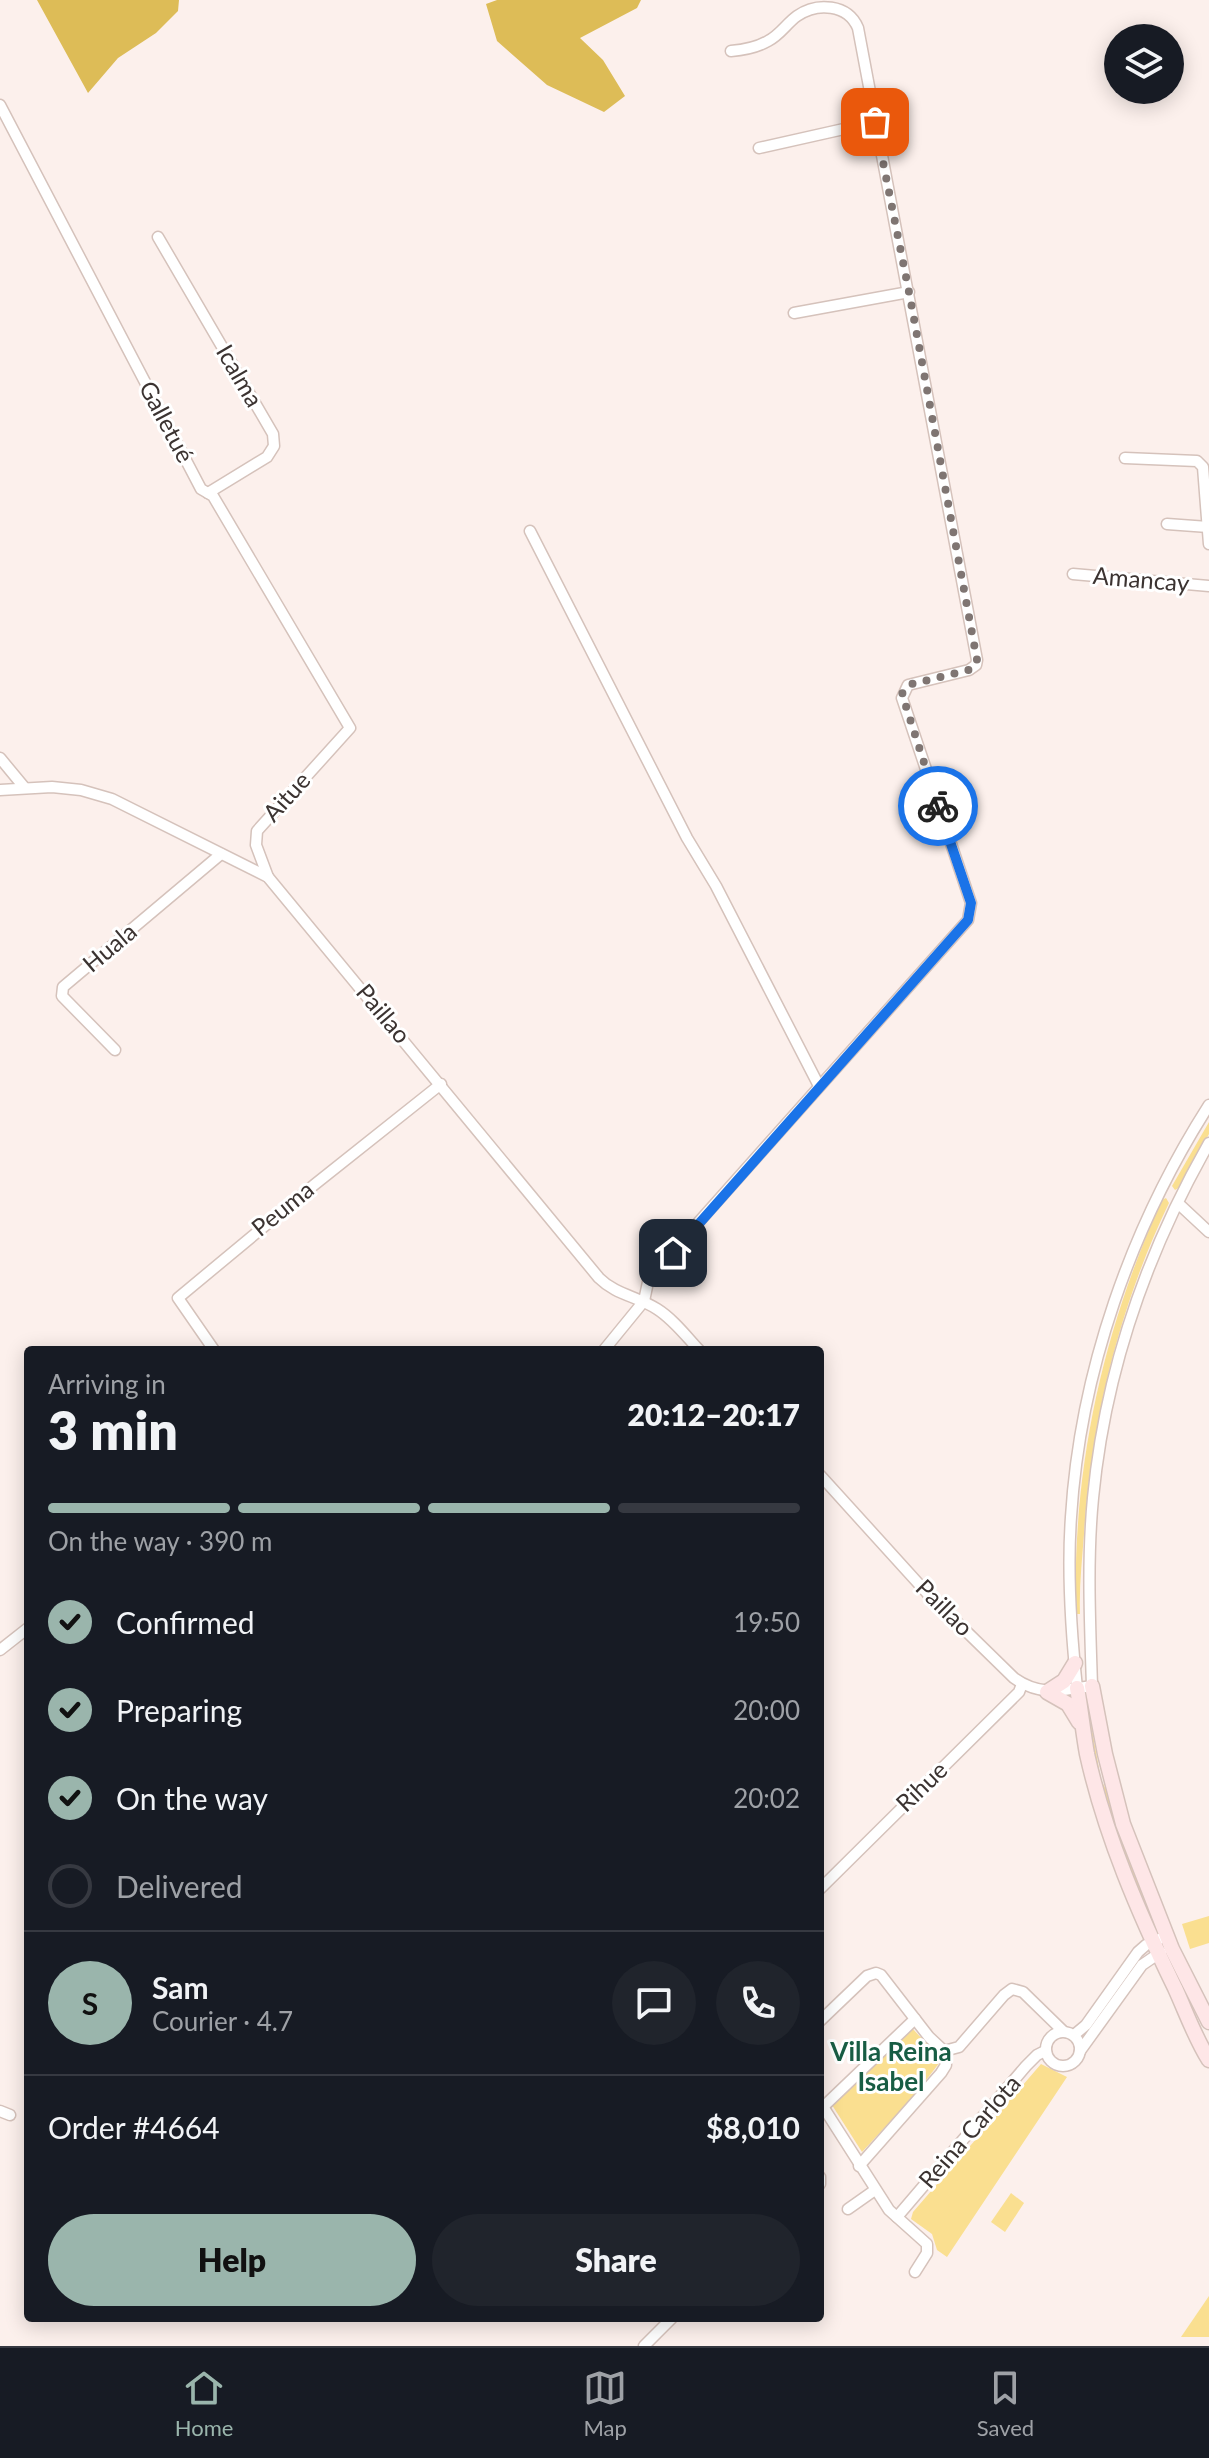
<!DOCTYPE html>
<meta charset="utf-8">
<style>
:root{--surface:#171b24;--page:#20242c;--text:#f1f3f6;--muted:#9ea1a6;--line:#363941;--accent:#9ab5ac}
body{margin:0;font-family:Lato,sans-serif;background:var(--page);color:var(--text);height:100vh;display:flex;flex-direction:column;font-size:30px;white-space:nowrap}
*{box-sizing:border-box;margin:0}
p{font-size:26px;color:var(--muted)}
.icon{flex:none;width:44px;height:44px;fill:none;stroke:currentColor;stroke-width:2;stroke-linecap:round;stroke-linejoin:round}
.map{position:relative;flex:1;overflow:hidden}
.sheet{position:absolute;left:24px;top:1346px;width:800px;height:976px;display:flex;flex-direction:column;background:var(--surface);border-radius:8px;box-shadow:0 4px 20px #0003}
.sheet>*{flex:none}
.buttons{position:absolute;left:1104px;top:24px;display:grid;gap:16px}
.buttons a{display:grid;place-items:center;width:80px;height:80px;border-radius:50%;background:var(--surface);box-shadow:0 4px 20px #0003;font-size:40px}
.pin{position:absolute;display:grid;place-items:center;width:68px;height:68px;color:#fff;margin:-34px;border-radius:16px;box-shadow:0 4px 12px #0006}
.courier{position:absolute;display:grid;place-items:center;width:80px;height:80px;margin:-40px;border:6px solid #1a73e8;border-radius:50%;background:#fff;color:#222;box-shadow:0 2px 10px #0007}
.summary em{font-style:normal;font-weight:800}
.summary div{display:flex;flex-direction:column-reverse}
.summary{display:flex;align-items:center;justify-content:space-between;height:136px;padding:0 24px}
h1{font-size:52px;font-weight:800;line-height:60px}
.bar{display:grid;grid-template-columns:repeat(4,1fr);gap:12px 8px;align-content:center;height:96px;padding:0 24px}
.bar i{height:10px;border-radius:6px;background:var(--line)}
.bar .selected{background:var(--accent)}
.bar p{grid-column:span 4}
.line{display:flex;align-items:center;gap:20px;padding:0 24px;border-top:2px solid var(--line)}
.line div{flex:1}
.round{display:grid;place-items:center;flex:none;width:84px;height:84px;border-radius:42px;background:var(--page)}
ol{padding:0 24px;list-style:none}
li{display:flex;align-items:center;gap:24px;height:88px}
li p{margin-inline-start:auto}
li .icon{padding:8px;border-radius:50%;background:var(--accent);color:#111;stroke-width:4}
li:last-child{color:var(--muted)}
li i{width:44px;height:44px;border:4px solid var(--line);border-radius:50%}
.button{display:flex;gap:16px;margin-top:auto;padding:16px 24px}
.button a{flex:1;height:92px;border-radius:48px;background:var(--accent);color:#111;font-size:32px;font-weight:800;line-height:92px;text-align:center}
.button a+a{background:var(--page);color:var(--text)}
.tabs{display:flex;justify-content:space-around;align-items:center;height:112px;border-top:2px solid var(--line);background:var(--surface);font-size:22px;color:var(--muted)}
.tabs a{display:grid;justify-items:center;gap:4px}
.tabs .selected{color:var(--accent)}
.map>svg:first-child{display:block}
.green{fill:#fadf90}
.forest{fill:#ddbc57}
.lines{fill:none;stroke-linecap:round;stroke-linejoin:round}
.street-casing{stroke:#d5c2bb;stroke-width:13}
.secondary-casing{stroke:#d5c2bb;stroke-width:17}
.street{stroke:#fff;stroke-width:10}
.secondary{stroke:#fee6e7;stroke-width:14}
.done{stroke:#7f7572;stroke-width:8;stroke-dasharray:0 14.4}
.route{stroke:#1a73e8;stroke-width:10}
.labels{text-anchor:middle;stroke-width:6;stroke-linejoin:round;paint-order:stroke}
.street-label{font-size:24px;fill:#3b3331;stroke:#fff}
.neighbourhood-label{font-size:26px;font-weight:bold;fill:#185d44;stroke:#fff}
</style>
<div class="map">
<svg width="1209" height="2346" viewBox="0 0 1209 2346">
<rect width="100%" height="100%" fill="#fcf0ec"/>
<g class="green">
<path d="M1209 1122V1134L1180 1187 1175 1190 1172 1186Z"/>
<path d="M1166 1198 1169 1203C1119 1307 1092 1419 1084 1534 1082 1561 1079 1587 1080 1614H1076C1072 1470 1102 1332 1162 1200Z"/>
<path d="M1086 1696 1101 1780 1110 1797 1153 1919 1151 1920 1128 1869 1099 1780Z"/>
<path d="M1209 1916V1943L1190 1949 1182 1924Z"/>
<path d="M911 2027 941 2059 940 2062 913 2097 862 2152 832 2105Z"/>
<path d="M1041 2064 1067 2077 947 2257 937 2250 932 2234 911 2219 913 2212Z"/>
<path d="M1011 2193 1024 2203 1005 2232 991 2222Z"/>
<path d="M1209 2296V2337H1181Z"/>
</g>
<g class="forest">
<path d="M37 0H179L178 11 156 33 118 58 88 93Z"/>
<path d="M497 0H641L637 8 580 38 603 60 625 96 604 112 547 85 497 41 486 4Z"/>
</g>
<g class="lines">
<g class="street-casing">
<g id="street">
<path d="M0 105 201 489 213 496 350 728 257 831 256 845 268 877"/>
<path d="M759 148 875 122"/>
<path d="M158 237 273 434 274 446 267 457 208 493"/>
<path d="M794 313 909 292"/>
<path d="M1125 458 1197 461 1203 467 1209 544"/>
<path d="M1167 524 1208 527"/>
<path d="M530 531 687 838 716 886 819 1086"/>
<path d="M1073 574 1209 586"/>
<path d="M0 758 24 787"/>
<path d="M0 790 52 787 81 790 112 799 268 877 599 1278C616 1295 637 1296 657 1309 673 1319 686 1336 699 1350"/>
<path d="M115 1050 62 996 63 987 221 854"/>
<path d="M1181 1206 1209 1232"/>
<path d="M214 1350 178 1298 314 1185 441 1084"/>
<path d="M604 1350 644 1301 648 1282 656 1270 968 920 971 903 902 698 908 685 969 670 976 665 977 660 858 28C848 4 817 2 797 16 787 23 780 35 768 41 756 48 744 50 731 51"/>
<path d="M820 1475 927 1593 1014 1678C1041 1697 1062 1690 1092 1686 1090 1623 1087 1560 1093 1498 1105 1373 1147 1252 1209 1143"/>
<path d="M0 1650 28 1628"/>
<path d="M1077 1688C1071 1632 1067 1573 1071 1517 1080 1372 1131 1227 1209 1105"/>
<path d="M820 1889 1019 1692 1022 1684"/>
<path d="M820 2021 867 1976 876 1973 881 1975 929 2037 944 2051"/>
<circle cx="1063" cy="2049" r="17"/>
<path d="M1074 2035 1086 2025 1138 1952 1146 1945 1166 1936"/>
<path d="M944 2051 959 2047 1004 1995 1012 1989 1023 1992 1063 2031"/>
<path d="M1080 2051 1142 1965 1161 1952"/>
<path d="M820 2102 889 2210 927 2244V2253L915 2272"/>
<path d="M823 2107 915 2019"/>
<path d="M0 2111 10 2115"/>
<path d="M859 2166 941 2073 946 2065 944 2051"/>
<path d="M820 2177V2184"/>
<path d="M848 2209 875 2190"/>
<path d="M897 2217 1026 2066 1037 2055 1045 2051"/>
<path d="M644 2346 672 2318"/>
</g>
</g>
<g class="secondary-casing">
<g id="secondary">
<path d="M1075 1663 1064 1681 1047 1692 1068 1704 1079 1722"/>
<path d="M1092 1686 1105 1754 1123 1824 1172 1949 1209 2022"/>
<path d="M1077 1688C1081 1710 1083 1732 1087 1754 1105 1835 1139 1914 1175 1988 1186 2012 1195 2038 1209 2060"/>
</g>
</g>
<use href="#street" class="street"/>
<use href="#secondary" class="secondary"/>
</g>
<g class="lines">
<path class="done" d="M875 122 909 292 977 660 972 669 912 684 905 688 902 694 938 806"/>
<path class="route" d="M673 1253 968 920 971 903 938 806"/>
</g>
<g class="labels">
<g class="street-label">
<text transform="translate(239 376) rotate(60)" y="8">Icalma</text>
<text transform="translate(166 422) rotate(62)" y="8">Galletué</text>
<text transform="translate(1141 580) rotate(5)" y="8">Amancay</text>
<text transform="translate(287 797) rotate(-48)" y="8">Aitue</text>
<text transform="translate(110 948) rotate(-40)" y="8">Huala</text>
<text transform="translate(383 1014) rotate(50)" y="8">Paillao</text>
<text transform="translate(283 1209) rotate(-39)" y="8">Peuma</text>
<text transform="translate(944 1608) rotate(45)" y="8">Paillao</text>
<text transform="translate(922 1787) rotate(-44)" y="8">Rihue</text>
<text transform="translate(970 2132) rotate(-49)" y="8">Reina Carlota</text>
</g>
<g class="neighbourhood-label">
<text x="891" y="2061">Villa Reina<tspan x="891" dy="30">Isabel</tspan></text>
</g>
</g>
</svg>
<div class="buttons">
<a><svg class="icon" aria-label="layers" viewBox="0 0 24 24"><path d="M12 4l9 5-9 5-9-5zM3 14l9 5 9-5"/></svg></a>
</div>
<div class="pin" style="left:875px;top:122px;background:#ea580c"><svg class="icon" aria-label="bag" viewBox="0 0 24 24"><path d="M5 8h14l-1 12H6zM9 8a3 3 0 0 1 6 0"/></svg></div>
<div class="pin" style="left:673px;top:1253px;background:#1f2937"><svg class="icon" aria-label="home" viewBox="0 0 24 24"><path d="M3 11l9-7 9 7M6 9v11h12V9"/></svg></div>
<div class="courier" style="left:938px;top:806px"><svg class="icon" aria-label="bike" viewBox="0 0 24 24"><circle cx="6" cy="16" r="4"/><circle cx="18" cy="16" r="4"/><path d="M6 16l4-8h5l3 8M10 8l3 8H6M13 5h3"/></svg></div>
<section class="sheet">
<div class="summary"><div><h1>3 min</h1><p>Arriving in</p></div><em>20:12–20:17</em></div>
<div class="bar"><i class="selected"></i><i class="selected"></i><i class="selected"></i><i></i><p>On the way · 390 m</p></div>
<ol>
<li><svg class="icon" aria-label="check" viewBox="0 0 24 24"><path d="M5 12l5 5 9-10"/></svg>Confirmed<p>19:50</p></li>
<li><svg class="icon" aria-label="check" viewBox="0 0 24 24"><path d="M5 12l5 5 9-10"/></svg>Preparing<p>20:00</p></li>
<li><svg class="icon" aria-label="check" viewBox="0 0 24 24"><path d="M5 12l5 5 9-10"/></svg>On the way<p>20:02</p></li>
<li><i></i>Delivered</li>
</ol>
<div class="line" style="height:144px"><b class="round" style="background:var(--accent);color:#111">S</b><div><b>Sam</b><p>Courier · 4.7</p></div><a class="round"><svg class="icon" aria-label="chat" viewBox="0 0 24 24"><path d="M4 5h16v11H9l-5 4z"/></svg></a><a class="round"><svg class="icon" aria-label="phone" viewBox="0 0 24 24"><path d="M5 4h4l2 5-3 2q2 4 5 5l2-3 5 2v4C11 20 4 13 5 4z"/></svg></a></div>
<div class="line" style="height:104px"><div>Order #4664</div><b>$8,010</b></div>
<div class="button"><a>Help</a><a>Share</a></div>
</section>
</div>
<nav class="tabs">
<a class="selected"><svg class="icon" aria-label="home" viewBox="0 0 24 24"><path d="M3 11l9-7 9 7M6 9v11h12V9"/></svg>Home</a>
<a><svg class="icon" aria-label="map" viewBox="0 0 24 24"><path d="M3 6l6-2 6 2 6-2v14l-6 2-6-2-6 2zM9 4v14M15 6v14"/></svg>Map</a>
<a><svg class="icon" aria-label="saved" viewBox="0 0 24 24"><path d="M7 4h10v16l-5-4-5 4z"/></svg>Saved</a>
</nav>
